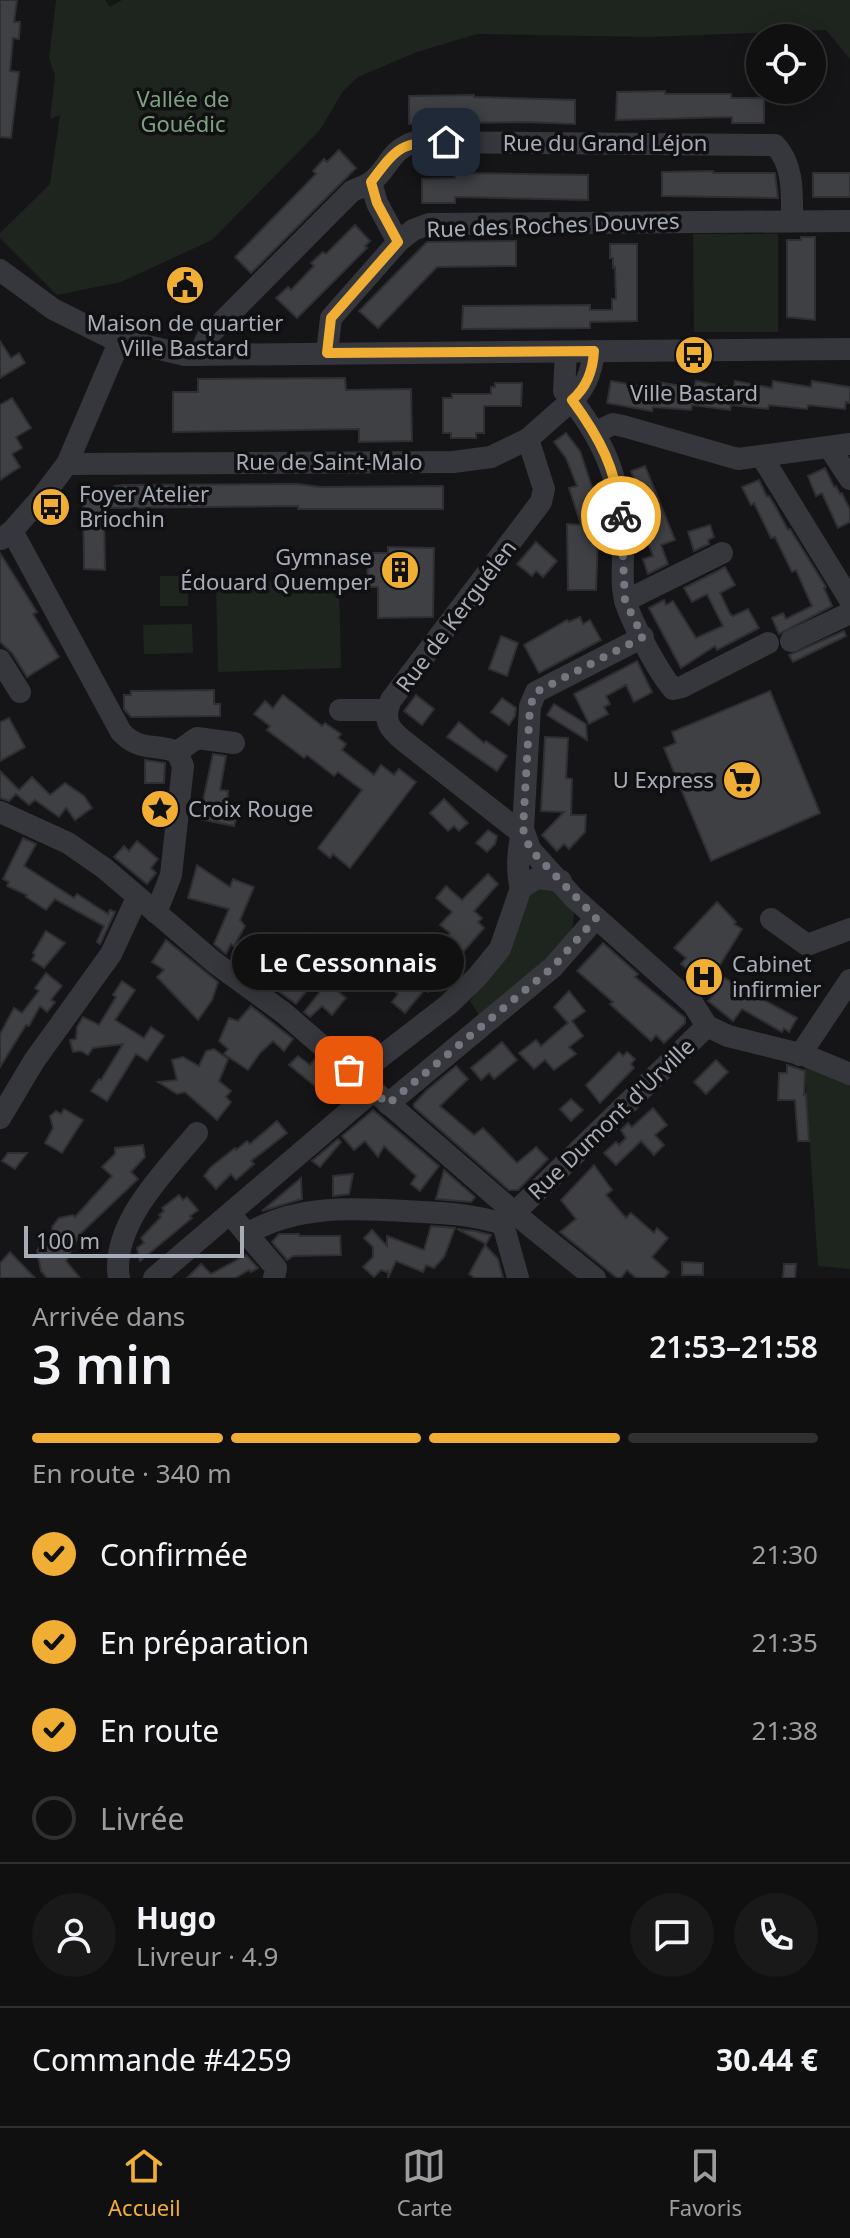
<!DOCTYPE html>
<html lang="fr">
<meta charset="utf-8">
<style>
:root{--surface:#101011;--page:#19191a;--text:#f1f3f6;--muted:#9c9d9f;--line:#303031;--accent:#f0af34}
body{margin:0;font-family:"Noto Sans",sans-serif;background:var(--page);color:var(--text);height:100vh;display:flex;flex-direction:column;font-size:30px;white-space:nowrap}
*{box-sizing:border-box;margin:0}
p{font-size:26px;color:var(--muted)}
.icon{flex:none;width:44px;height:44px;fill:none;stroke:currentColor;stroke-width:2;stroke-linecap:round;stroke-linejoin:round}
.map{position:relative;height:1278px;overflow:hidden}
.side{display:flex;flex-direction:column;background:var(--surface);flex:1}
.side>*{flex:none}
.controls{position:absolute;left:746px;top:24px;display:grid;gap:16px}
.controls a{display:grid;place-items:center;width:80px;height:80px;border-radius:50%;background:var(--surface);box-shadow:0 4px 20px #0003,0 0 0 2px var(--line);font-size:40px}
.scale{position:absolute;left:24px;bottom:20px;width:220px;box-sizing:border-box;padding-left:8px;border:4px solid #a7acb7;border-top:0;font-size:22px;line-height:28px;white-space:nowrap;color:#a7acb7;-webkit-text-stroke:6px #101012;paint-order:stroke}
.pin{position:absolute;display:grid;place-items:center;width:68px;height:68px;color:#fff;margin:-34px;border-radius:16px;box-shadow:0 4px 12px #0006}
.courier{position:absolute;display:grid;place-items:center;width:80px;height:80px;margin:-40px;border:6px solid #f0af34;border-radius:50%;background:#fff;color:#222;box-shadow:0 2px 10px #0007}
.bubble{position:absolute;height:56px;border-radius:28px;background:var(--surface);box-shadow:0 4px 20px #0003,0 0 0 2px var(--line);font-size:26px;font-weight:600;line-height:56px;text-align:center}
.overview em{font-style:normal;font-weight:600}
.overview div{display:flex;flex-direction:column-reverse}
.overview{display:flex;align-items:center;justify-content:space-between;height:136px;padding:0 32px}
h1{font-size:52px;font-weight:600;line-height:60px}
.bar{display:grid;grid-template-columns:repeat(4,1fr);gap:12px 8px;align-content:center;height:96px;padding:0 32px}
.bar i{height:10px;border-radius:6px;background:var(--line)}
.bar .selected{background:var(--accent)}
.bar p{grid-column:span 4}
.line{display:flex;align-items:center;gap:20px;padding:0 32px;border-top:2px solid var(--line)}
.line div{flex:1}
.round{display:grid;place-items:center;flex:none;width:84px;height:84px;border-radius:42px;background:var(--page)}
ol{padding:0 32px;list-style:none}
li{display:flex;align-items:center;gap:24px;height:88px}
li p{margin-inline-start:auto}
li .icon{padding:8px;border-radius:50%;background:var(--accent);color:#111;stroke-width:4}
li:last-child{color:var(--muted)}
li i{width:44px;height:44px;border:4px solid var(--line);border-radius:50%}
.tabs{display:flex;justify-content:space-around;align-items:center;height:112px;border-top:2px solid var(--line);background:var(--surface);font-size:22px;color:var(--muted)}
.tabs a{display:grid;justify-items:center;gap:4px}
.tabs .selected{color:var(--accent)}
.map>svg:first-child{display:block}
.green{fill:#1d251e}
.building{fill:#3f4044;stroke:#2f2f33;stroke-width:2}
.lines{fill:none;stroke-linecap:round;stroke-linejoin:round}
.minor{stroke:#36373c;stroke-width:22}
.done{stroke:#74777f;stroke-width:8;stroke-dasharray:0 14.4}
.route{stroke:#f0af34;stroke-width:10}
.labels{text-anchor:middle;stroke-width:7;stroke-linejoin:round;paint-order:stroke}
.park-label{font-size:22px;fill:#7ea280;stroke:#101012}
.street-label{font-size:22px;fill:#a7acb7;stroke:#101012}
.poi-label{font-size:22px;fill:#a7acb7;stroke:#101012;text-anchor:start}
</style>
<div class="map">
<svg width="850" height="1278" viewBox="0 0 850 1278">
<rect width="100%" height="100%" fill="#151517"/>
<g class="green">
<path d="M56 0H105L110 7 122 0H850V59L826 30 650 37 477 34 417 52 358 77 343 91 320 130 212 240 121 282 57 295 0 238V233L50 184 60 115 50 119 55 75 49 59Z"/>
<path d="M693 234H778V332H694Z"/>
<rect x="160" y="576" width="28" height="30"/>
<path d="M339 579 341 668 218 672 216 582Z"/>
<path d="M192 624 193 653 144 654 143 625Z"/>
<path d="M148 798 171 799 166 830Z"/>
<path d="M536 886 552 887 574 913 572 933 522 983 479 1015 470 1001 512 946 527 901Z"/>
<path d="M804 1055 850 1073V1269L818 1266Z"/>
</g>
<g class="building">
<path d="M0 0H17L14 22H20L19 39 13 38 10 71 19 72 11 138 0 137Z"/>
<path d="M665 91V94H731V98H764V123H732V117L616 120 617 92Z"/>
<path d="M474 95V97L575 100V124L524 122 409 124V96Z"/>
<path d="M339 150 356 168 251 273 235 257 316 174 313 171 324 159 327 162Z"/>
<path d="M713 171V173H775L778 198 662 196V172Z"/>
<path d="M455 173 588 175V200L455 197V203H422V179L455 178Z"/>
<rect x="813" y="173" width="37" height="24"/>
<path d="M355 225 370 241 365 246 367 248 297 318 276 298 288 287 291 290 314 266 311 263 323 252 326 254Z"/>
<path d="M801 237H815V320L787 317V240H801Z"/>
<path d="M516 241V266L437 267 378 328 359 311 427 242Z"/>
<path d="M610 244H637V321L590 322V328L462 329 463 306 590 305V310H612V299H616L615 267 613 268V258H610Z"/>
<path d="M195 270 202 288 174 301 167 282Z"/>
<path d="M0 341 11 358 19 353 25 363 0 378Z"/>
<path d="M345 378 346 390 411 389 412 441 359 442V429L173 432V392H198V379Z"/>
<path d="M611 381 656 389 657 382 694 388 696 381 734 388 735 381 772 388 773 381 811 387 812 381 850 387V403L846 402 845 409 808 405 807 409 769 405 768 409 731 405 730 410 692 405 691 410 653 407 652 411 607 403Z"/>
<path d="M495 383H522L521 406H484V433H476V438H451V433H443V398H452V394H491V387H495Z"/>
<path d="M12 398 31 428 16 437 22 448 12 454 20 467 0 480V405Z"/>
<path d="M566 433 580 451 599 508 596 590H568L567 524 581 525 569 488 577 486 566 458 554 442Z"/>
<path d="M645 466 675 540 661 545 668 564 648 574 643 559 653 556 642 527 651 523 631 471Z"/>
<path d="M825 468 834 487 836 486 840 494 842 493 850 510V522L838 528 822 493 816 496 808 476Z"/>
<path d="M759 480 767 497 769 496 774 504 788 530 790 529 826 587 824 588 832 606 779 634 772 618 783 613 786 619 812 606 796 570 792 572 775 537 771 538 754 503 751 505 742 487Z"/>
<path d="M297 484 320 487 443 486V509H298V506L104 508 105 570 84 569 83 492 114 491V486L123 485Z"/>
<path d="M710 525 714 537 708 540 709 544 694 551 688 532Z"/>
<path d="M536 542 557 561 543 577 536 571 532 576 517 564Z"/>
<path d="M388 547 434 548 433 617 378 618V587H367L368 553H388Z"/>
<path d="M0 553 37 612 33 614 59 657 27 677 12 653 0 642Z"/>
<path d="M725 567 735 585 720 593 730 614 733 616 748 609 759 628 717 650 715 646 681 668 649 608 664 600 666 605 673 601 696 638 723 626 707 594 692 602 684 588Z"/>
<path d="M580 617 583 624 590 620 601 640 539 673 524 645 567 620 569 622Z"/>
<path d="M844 631 846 636 793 662 789 655Z"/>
<path d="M501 636 518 643 507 676 489 669Z"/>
<path d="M637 661 652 692 634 702 626 685 606 696 610 704 604 707 608 714 589 724 574 694Z"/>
<path d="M214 690V704H220V716L131 717 124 709V695H131V691Z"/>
<path d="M770 691 820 813 711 861 664 748 676 743 672 732Z"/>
<path d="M283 695 322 726 325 723 341 734 338 738 346 744 342 750 374 775 381 765 394 775 399 769 416 782 350 868 333 854 330 858 318 848 362 790 338 772 334 776 307 755 304 758 267 730 270 726 254 714 265 701 273 708Z"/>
<path d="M416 695 434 709 422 725 404 711Z"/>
<path d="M502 698 516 708 515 716 509 725 491 712Z"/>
<path d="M554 704 586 724 587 740 547 715Z"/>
<path d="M9 718 25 747 0 761V722Z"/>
<path d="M459 722 484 743 486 741 507 756 497 771 447 737Z"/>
<path d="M545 737 568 738 566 778 572 779 571 815H586L585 832 569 849 564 844 557 851 542 835 564 812 541 811Z"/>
<path d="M213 754 226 756 220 790 228 791 227 808 238 811 234 826 199 819Z"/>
<path d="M145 760 165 763 164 783H145Z"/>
<path d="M0 771 19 790 32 777 50 795 65 783 84 796 92 808 75 820 66 808 59 817 35 800 29 805 16 794 9 801 0 798Z"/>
<path d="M444 799 468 823 459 831 454 826 448 831 430 813Z"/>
<path d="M488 830 497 836 495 844 487 852 476 843Z"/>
<path d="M23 838 36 844 24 866 74 898 77 894 108 914 110 910 115 912 100 944 97 942 104 926 55 899 46 910 26 897 27 895 7 886 9 882 3 879Z"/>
<path d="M137 841 158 859 151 868 156 873 147 884 114 857 124 846 129 851Z"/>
<path d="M197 865 230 887 233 879 254 887 240 920 245 926 234 946 231 944 226 954 214 944 229 909 188 898Z"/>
<path d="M488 874 498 884 474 911 482 918 478 922 484 928 428 992 425 989 405 1013 392 1002 398 994 388 986 411 960 419 968 450 933 440 925 452 912 436 898 446 886 462 900Z"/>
<path d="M717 902 736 922 734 924 742 929 715 973 797 1018 789 1032 784 1028 782 1032 742 1009 733 1021 708 1001 716 992 681 964 686 958 674 948Z"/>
<path d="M46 931 65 943 44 968 32 960 35 955 33 953Z"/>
<path d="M308 933 334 952 346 936 365 952 342 981 306 955 291 976 309 988 296 1004 273 987 275 984 254 962 262 949 269 955 276 945 287 954 297 941 300 943Z"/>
<path d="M166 940 218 982 212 1000 198 1020 157 977 164 970 152 962Z"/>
<path d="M603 943 638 974 635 977 685 1018V1023L664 1043 656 1035 651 1041 610 1004 613 1002 577 971Z"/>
<path d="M46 973 62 986 51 1000 55 1002 47 1012 40 1006 29 1026 26 1025 0 1067V1034L14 1008 22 1013 39 991 35 988Z"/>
<path d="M122 981 135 990 115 1020 144 1038 151 1027 164 1036 147 1061 136 1054 107 1101 91 1091 99 1079 101 1080 123 1044 93 1048 88 1055 81 1051 73 1052 70 1040 76 1039 77 1027 83 1017 99 1025 116 997 113 995Z"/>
<path d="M327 983 346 998 332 1015 322 1006 310 1017 304 1012Z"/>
<path d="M569 991 585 1011 572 1021 583 1036 569 1047 576 1054 554 1070 545 1060 534 1069 519 1053 536 1040 541 1046 568 1023 554 1007Z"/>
<path d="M251 1006 293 1039 284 1051 273 1041 260 1053 248 1070 224 1054 228 1049 219 1041 229 1018 238 1021Z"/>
<path d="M502 1042 517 1060 494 1079 489 1073 481 1080 471 1068Z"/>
<path d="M214 1049 228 1059 219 1081 231 1091 226 1097 231 1102 217 1120 185 1092 177 1094 158 1082 177 1080 172 1060 183 1057 199 1066 206 1051Z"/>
<path d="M619 1052 623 1056 627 1052 635 1059 631 1064 634 1068 600 1103 586 1085Z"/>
<path d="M298 1056 310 1065 315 1059 344 1084 331 1099 289 1065Z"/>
<path d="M716 1060 728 1072 706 1094 694 1082Z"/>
<path d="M787 1065 805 1071 804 1095 806 1094 809 1141H798L795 1100H778L779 1073H787Z"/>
<path d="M456 1066 468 1079 440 1106 474 1135 483 1128 517 1163 536 1147 548 1159 518 1190H509L414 1107V1104L427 1090Z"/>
<path d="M571 1099 583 1110 571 1121 560 1109Z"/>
<path d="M653 1108 667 1125 655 1135 664 1145 654 1155 641 1141 616 1165 604 1153 616 1142 619 1145 626 1138 621 1130 628 1123 632 1127Z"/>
<path d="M64 1109 83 1120 62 1153 45 1143 53 1128 50 1116 56 1111 61 1114Z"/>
<path d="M373 1110 439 1166 420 1191 411 1184 416 1176 384 1146 378 1157 365 1141 354 1150 342 1136Z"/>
<path d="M277 1121 287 1133 251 1161 254 1164 236 1180 231 1174 216 1189 204 1176 211 1167 235 1148 236 1150 247 1141 250 1144Z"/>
<path d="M338 1139 341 1142 320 1167 312 1161Z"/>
<path d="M143 1145 145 1157 131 1172 138 1179 79 1235 66 1261 80 1278H47L41 1271 37 1251 40 1246 53 1240 52 1227 59 1218 73 1215 75 1217 112 1176 102 1167 115 1154V1148Z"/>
<path d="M8 1153H27L15 1169 2 1161Z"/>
<path d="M594 1165 612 1190 606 1195 626 1218 631 1213 654 1233 657 1228 668 1238 652 1257 669 1272 664 1278H636L627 1270 621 1278H617L560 1232 576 1219 561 1200Z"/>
<path d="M444 1170 475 1197 471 1202 436 1199Z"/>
<path d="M353 1174 349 1194 333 1196V1176Z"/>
<path d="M301 1178 302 1199 262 1211Z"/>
<path d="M179 1195 183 1200 187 1197 198 1210 190 1216 192 1218 140 1261 137 1248 144 1243 141 1238 161 1217 159 1215 164 1211 162 1208Z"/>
<path d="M431 1226 455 1228 444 1257 434 1268 426 1265 423 1272 396 1261 388 1278V1270L387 1272 381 1270 374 1277 363 1267 373 1257V1247L364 1238 372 1230 387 1246V1236L424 1250Z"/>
<path d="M457 1229 475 1231 491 1235 486 1244Z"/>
<path d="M299 1234V1236H340L341 1255 293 1256 287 1260 272 1242 279 1234Z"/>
<path d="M485 1245 498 1259 503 1278H475L469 1274Z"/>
<path d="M10 1252 35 1278H0V1263Z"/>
<path d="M246 1255 258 1268 251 1272 249 1270 235 1278H187L201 1264 211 1274Z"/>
<path d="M682 1262 703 1263V1275H682Z"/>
<path d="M784 1264H796L795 1278H783Z"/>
</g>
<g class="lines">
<g class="minor">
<path d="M371 182 377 203 398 242"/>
<path d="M0 270 53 309 109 337 185 355 850 349"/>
<path d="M566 352 564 391 572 400C586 388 592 370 594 351"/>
<path d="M327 353 331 318 398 242 413 230 429 224 850 221"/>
<path d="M199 355 208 336 352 191C357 189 365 186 370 183 389 169 389 150 415 142L775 145C794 165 792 194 792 220"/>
<path d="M596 432 613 424 623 426 738 459 850 444"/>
<path d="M829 447 850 479"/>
<path d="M762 457 850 600"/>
<path d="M67 464 453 462 491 457 528 439 572 400C607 446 621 483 623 542 624 560 620 585 626 603 632 623 659 673 673 689L682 687 768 643"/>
<path d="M12 531 121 732C140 752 154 743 177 752L183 766 171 875 156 913"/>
<path d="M1 539 12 531 42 497 67 464 120 340"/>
<path d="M625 601 722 553"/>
<path d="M791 641 850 613"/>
<path d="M0 660 20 692"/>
<path d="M340 710H387"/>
<path d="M177 752 197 738 234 743"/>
<path d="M0 812 68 843 104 868 214 962 284 1013 530 1226 595 1278"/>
<path d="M523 829 515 828 404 741C389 729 382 720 391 700L541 502 544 489 528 439"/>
<path d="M523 829 530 849 574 898 693 1004 707 1026 728 1036 804 1055 850 1074"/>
<path d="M521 888C516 872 518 846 523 829L530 706 536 692 643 637"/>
<path d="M771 919 807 945 850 929"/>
<path d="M800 1055 850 980"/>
<path d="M356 1076 448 1005 477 977 500 949 521 888 537 878 561 881"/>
<path d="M388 1104 553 967 596 918"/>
<path d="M0 1118 34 1061 111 954 137 898"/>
<path d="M231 1215 247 1234C295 1205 351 1208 405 1211 441 1213 468 1213 503 1224"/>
<path d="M247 1234 276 1268 274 1278"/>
<path d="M119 1278C110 1225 166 1170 197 1133"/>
<path d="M154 1278 373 1091"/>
<path d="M518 1278 503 1224 707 1026"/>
</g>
</g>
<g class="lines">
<path class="done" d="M349 1070 388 1104 553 967 596 918 530 849 523 829 530 706 536 692 643 637 625 601 621 516"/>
<path class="route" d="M446 142C401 142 398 146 371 182L377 203 398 242 331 318 327 353 594 351C593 370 586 388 572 400 600 438 616 469 621 516"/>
</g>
<defs>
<g id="civic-disc" transform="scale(2)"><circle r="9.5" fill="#f0af34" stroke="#101012"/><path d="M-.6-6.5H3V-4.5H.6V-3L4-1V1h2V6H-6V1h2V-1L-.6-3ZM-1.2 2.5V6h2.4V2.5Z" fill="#111"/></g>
<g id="bus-disc" transform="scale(2)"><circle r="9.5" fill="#f0af34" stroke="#101012"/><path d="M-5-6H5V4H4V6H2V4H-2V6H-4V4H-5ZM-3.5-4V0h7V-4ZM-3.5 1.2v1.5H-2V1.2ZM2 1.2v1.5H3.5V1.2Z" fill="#111"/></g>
<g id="building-disc" transform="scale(2)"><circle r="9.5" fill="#f0af34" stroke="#101012"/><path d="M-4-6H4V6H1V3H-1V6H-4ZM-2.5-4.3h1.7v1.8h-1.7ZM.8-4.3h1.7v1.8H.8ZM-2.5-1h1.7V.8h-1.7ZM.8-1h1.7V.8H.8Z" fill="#111"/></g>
<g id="supermarket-disc" transform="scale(2)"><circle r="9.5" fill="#f0af34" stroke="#101012"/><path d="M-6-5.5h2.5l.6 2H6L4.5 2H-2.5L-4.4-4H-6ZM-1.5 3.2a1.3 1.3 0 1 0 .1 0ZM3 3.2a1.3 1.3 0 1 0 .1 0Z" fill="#111"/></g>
<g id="sight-disc" transform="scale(2)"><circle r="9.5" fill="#f0af34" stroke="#101012"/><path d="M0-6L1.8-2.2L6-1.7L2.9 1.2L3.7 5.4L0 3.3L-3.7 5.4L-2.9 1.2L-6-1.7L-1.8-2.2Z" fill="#111"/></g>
<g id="hospital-disc" transform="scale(2)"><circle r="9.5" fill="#f0af34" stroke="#101012"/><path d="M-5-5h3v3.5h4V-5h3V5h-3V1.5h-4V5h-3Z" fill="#111"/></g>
</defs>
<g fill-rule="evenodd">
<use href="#civic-disc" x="185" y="285"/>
<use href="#bus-disc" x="694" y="355"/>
<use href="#bus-disc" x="51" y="507"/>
<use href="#building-disc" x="400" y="570"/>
<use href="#supermarket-disc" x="742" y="780"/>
<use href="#sight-disc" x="160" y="809"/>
<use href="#hospital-disc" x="704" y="977"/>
</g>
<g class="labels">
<g class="park-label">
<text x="183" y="107">Vallée de<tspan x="183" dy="25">Gouédic</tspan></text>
</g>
<g class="street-label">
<text x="605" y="151">Rue du Grand Léjon</text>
<text transform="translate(553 225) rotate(-2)" y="8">Rue des Roches Douvres</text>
<text x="329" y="470">Rue de Saint-Malo</text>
<text transform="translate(456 616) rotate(-53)" y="8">Rue de Kerguélen</text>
<text transform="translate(611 1119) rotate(-44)" y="8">Rue Dumont d'Urville</text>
</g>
<g class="poi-label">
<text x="185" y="331" text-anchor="middle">Maison de quartier<tspan x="185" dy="25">Ville Bastard</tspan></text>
<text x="694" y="401" text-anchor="middle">Ville Bastard</text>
<text x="79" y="502">Foyer Atelier<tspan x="79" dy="25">Briochin</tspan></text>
<text x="372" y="565" text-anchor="end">Gymnase<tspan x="372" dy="25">Édouard Quemper</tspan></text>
<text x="714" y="788" text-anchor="end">U Express</text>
<text x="188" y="817">Croix Rouge</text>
<text x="732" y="972">Cabinet<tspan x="732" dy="25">infirmier</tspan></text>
</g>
</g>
</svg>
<div class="controls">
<a><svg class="icon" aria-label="locate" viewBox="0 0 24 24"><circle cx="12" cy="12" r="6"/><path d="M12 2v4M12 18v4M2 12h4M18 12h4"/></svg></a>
</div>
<div class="scale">100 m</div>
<div class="pin" style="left:349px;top:1070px;background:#ea580c"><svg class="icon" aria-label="bag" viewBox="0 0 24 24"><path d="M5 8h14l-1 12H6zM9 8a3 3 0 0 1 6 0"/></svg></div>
<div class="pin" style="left:446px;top:142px;background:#1f2937"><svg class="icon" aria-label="home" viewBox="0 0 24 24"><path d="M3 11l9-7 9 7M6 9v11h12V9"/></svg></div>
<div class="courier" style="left:621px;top:516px"><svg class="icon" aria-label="bike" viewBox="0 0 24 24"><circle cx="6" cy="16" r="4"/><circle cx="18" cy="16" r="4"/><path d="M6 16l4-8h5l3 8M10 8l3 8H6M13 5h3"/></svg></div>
<div class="bubble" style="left:232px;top:934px;width:232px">Le Cessonnais</div>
</div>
<section class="side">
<div class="overview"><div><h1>3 min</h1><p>Arrivée dans</p></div><em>21:53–21:58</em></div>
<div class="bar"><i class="selected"></i><i class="selected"></i><i class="selected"></i><i></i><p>En route · 340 m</p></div>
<ol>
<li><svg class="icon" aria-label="check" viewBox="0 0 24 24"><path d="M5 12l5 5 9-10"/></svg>Confirmée<p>21:30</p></li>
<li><svg class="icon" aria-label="check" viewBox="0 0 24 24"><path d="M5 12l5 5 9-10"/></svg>En préparation<p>21:35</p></li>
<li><svg class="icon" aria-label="check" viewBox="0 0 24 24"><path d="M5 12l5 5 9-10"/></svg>En route<p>21:38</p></li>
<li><i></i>Livrée</li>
</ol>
<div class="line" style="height:144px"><a class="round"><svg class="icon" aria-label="person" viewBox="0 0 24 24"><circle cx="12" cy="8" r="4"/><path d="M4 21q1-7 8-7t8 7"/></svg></a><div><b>Hugo</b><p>Livreur · 4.9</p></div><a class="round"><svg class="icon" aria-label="chat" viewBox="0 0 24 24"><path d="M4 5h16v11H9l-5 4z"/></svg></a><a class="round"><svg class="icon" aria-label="phone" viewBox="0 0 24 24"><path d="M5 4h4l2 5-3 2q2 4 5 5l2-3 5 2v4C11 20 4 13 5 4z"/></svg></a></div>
<div class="line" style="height:104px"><div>Commande #4259</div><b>30.44 €</b></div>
</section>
<nav class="tabs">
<a class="selected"><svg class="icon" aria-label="home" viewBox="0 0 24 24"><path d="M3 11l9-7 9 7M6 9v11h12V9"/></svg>Accueil</a>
<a><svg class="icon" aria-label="map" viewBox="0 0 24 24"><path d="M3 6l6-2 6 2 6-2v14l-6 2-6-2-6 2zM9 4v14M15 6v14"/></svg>Carte</a>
<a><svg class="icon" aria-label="saved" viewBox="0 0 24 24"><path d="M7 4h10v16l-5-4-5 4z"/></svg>Favoris</a>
</nav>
